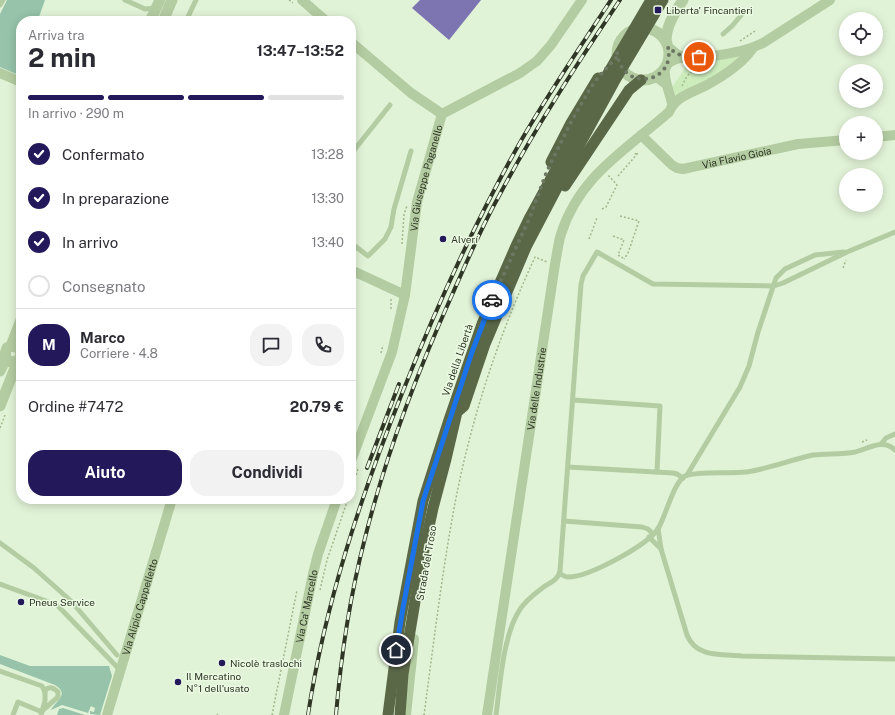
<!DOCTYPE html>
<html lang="it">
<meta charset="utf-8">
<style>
:root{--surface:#fff;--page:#f2f2f3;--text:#2b2b33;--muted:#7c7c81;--line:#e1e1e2;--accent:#23185a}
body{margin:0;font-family:"Public Sans",sans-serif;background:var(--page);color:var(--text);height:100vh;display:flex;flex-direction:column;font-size:15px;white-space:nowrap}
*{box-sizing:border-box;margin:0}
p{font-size:13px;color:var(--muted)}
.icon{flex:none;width:22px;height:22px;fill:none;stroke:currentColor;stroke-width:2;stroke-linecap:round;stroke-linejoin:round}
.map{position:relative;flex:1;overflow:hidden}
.panel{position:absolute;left:16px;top:16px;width:340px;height:488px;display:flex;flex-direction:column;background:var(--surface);border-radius:16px;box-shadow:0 2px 10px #0003}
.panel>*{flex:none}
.controls{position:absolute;left:839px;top:12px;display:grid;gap:8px}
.controls a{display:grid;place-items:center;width:44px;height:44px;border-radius:50%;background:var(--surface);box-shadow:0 2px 10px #0003;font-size:20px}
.pin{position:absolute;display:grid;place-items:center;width:34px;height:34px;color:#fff;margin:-17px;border:2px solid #fff;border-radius:50%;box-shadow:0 1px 4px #0007}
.courier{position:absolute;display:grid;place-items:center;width:40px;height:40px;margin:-20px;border:3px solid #1a73e8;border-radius:50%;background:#fff;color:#222;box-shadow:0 1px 5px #0007}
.overview em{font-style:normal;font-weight:700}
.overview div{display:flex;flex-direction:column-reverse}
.overview{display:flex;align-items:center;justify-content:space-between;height:68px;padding:0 12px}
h1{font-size:26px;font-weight:700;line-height:30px}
.bar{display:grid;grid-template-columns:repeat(4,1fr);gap:6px 4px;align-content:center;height:48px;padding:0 12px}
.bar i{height:5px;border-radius:3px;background:var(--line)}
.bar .active{background:var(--accent)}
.bar p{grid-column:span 4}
.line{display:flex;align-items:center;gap:10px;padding:0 12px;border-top:1px solid var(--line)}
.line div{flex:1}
.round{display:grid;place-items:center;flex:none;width:42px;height:42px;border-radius:16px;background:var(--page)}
ol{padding:0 12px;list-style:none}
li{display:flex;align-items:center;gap:12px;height:44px}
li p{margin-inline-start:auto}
li .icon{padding:4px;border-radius:50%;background:var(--accent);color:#fff;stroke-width:4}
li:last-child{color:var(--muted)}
li i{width:22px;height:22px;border:2px solid var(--line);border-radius:50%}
.action{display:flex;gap:8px;margin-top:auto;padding:8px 12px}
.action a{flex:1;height:46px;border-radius:16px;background:var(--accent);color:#fff;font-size:16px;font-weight:700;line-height:46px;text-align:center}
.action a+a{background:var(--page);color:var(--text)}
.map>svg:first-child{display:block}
.green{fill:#96c3aa}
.plaza{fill:#ccecbc}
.water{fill:#7d74b2}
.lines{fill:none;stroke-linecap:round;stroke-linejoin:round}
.path{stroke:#a0b88c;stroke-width:1.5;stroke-dasharray:2 2;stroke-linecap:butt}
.service{stroke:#b4cca2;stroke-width:5}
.minor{stroke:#b4cca2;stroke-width:10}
.tertiary{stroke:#b4cca2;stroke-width:11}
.trunk{stroke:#5a6848;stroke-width:11}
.rail-casing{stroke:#2f3625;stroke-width:4}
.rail{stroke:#ebfae3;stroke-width:2.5;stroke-dasharray:8;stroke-linecap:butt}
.done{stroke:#6d7863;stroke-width:4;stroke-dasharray:0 7.2}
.route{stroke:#1a73e8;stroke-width:5}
.poi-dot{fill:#23185a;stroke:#ebfae3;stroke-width:1.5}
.labels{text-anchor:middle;stroke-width:3;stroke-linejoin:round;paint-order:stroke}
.poi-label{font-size:10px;fill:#2f3625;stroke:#ebfae3;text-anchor:start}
.street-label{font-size:10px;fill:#2f3625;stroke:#ebfae3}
</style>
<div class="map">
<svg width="895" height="715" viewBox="0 0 895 715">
<rect width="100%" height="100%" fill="#e1f3d7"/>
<g class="green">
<path d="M7 0H45L39 17 48 21H21V76L0 67V14Z"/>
<path d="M0 655 30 666H109L112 676 100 715 90 714V711L94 712 95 708 91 706 88 713 62 705 51 710C56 701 70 694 55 685L0 664Z"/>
<path d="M63 708 85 715H57L59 709Z"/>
</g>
<path class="plaza" d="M740 56V58L708 80 675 98 672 87 689 63Z"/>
<path class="water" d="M420 0H481L449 40 412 8Z"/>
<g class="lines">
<g class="path">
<path d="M289 0 293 3"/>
<path d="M740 41 755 31"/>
<path d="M682 86 687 76 697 67V65"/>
<path d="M618 176 638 153 634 154"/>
<path d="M602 209 606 207 617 185 608 175"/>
<path d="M620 216 639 221 628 253 624 259"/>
<path d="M613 236 624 240 618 255 623 258"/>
<path d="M589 239 597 218"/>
<path d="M402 244 404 214 407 206"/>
<path d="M843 268 846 260"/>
<path d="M391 299V311"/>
<path d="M17 312 21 302"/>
<path d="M381 353 383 345"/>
<path d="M0 428 5 415"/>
<path d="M862 442 867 440"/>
<path d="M351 490 358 469 355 468"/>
<path d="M320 590 327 560 348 499"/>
<path d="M217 714 218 715"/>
<path d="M272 715 297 590"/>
<path d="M424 715C433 648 441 580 453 514 469 425 497 339 535 257L547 262"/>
</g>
<g class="service">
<path d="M125 0 145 9 155 8"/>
<path d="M0 5 3 0"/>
<path d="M186 21 196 0"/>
<path d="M723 34 732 26 743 13"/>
<path d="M351 154 390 105"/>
<path d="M351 243 368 256 385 239 391 227 394 209 411 151"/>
<path d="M573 400 660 406 657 472"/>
<path d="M881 444 886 438 895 434"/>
<path d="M568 467 673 473 677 474 683 478"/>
<path d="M687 475 740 387 749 366 758 332 776 278 785 269 815 255 844 252"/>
<path d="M564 521 642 527 648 529 653 534"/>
<path d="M658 528 661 549 687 635C696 658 722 654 742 656L895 659"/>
<path d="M649 537 661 549"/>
<path d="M0 543 34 568 71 601 117 655"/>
<path d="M560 574C563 575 565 577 568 577 589 577 646 546 658 529 666 516 673 483 685 476 695 471 731 474 746 472 768 469 790 460 813 455 827 453 841 455 855 452 868 449 883 438 895 450"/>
<path d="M0 584 57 605 120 670"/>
<path d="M0 671 42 686 45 692"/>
<path d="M13 715 18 702 42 712"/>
<path d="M41 715 45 701V690C50 686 54 688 58 692V697L43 710"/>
<path d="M496 715C500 685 503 636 519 611 524 602 533 595 541 589 548 583 558 581 560 571L581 284 583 276 597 252 653 284 774 286 783 283 847 252 895 232"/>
</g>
<g class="minor">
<path d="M302 0 326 21"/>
<path d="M351 42 411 93 442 114"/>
<path d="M668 47 678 55 684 57"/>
<path d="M667 64C679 54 697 58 712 56 730 54 747 51 763 43L830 0"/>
<path d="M665 67C663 80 670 92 672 104"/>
<path d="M0 73 21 82"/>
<path d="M652 78H658L666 84"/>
<path id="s1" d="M641 135 672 165 677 168 683 169 798 144 846 140"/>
<path d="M876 137 895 135"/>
<path d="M351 270 405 295"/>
<path id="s2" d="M351 461 392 352 405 295 417 202 442 114 520 73 537 61 551 45 582 0"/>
<path id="s3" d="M107 715 172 499"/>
<path id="s4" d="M284 715 313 574 318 554 337 499"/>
<path d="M406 715 414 639"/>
<path id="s5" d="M487 715 555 264C557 254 558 244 561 234 580 175 625 151 669 112 676 96 691 93 705 86 722 77 742 64 753 48"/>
</g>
<g class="tertiary">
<path d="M150 21 160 0"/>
<path d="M163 21 172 0"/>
<circle cx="643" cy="54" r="26"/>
<path d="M666 42C666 26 674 14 683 0"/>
<path d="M11 346 21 320"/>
<path d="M21 352 17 347 11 346 7 348 5 354 7 360 11 362 18 361 21 355"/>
<path d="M0 371 6 358"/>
<path d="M0 406 15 368 16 362"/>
</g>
<g class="trunk">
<path d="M551 162 571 123 598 78"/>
<path d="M565 186 629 90 641 80"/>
<path d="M388 715 400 622 423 501 449 420 482 324 516 246 530 217 607 75 651 0"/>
<path d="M400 715 403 674 422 559 433 508 446 459 457 412 464 406 485 344 526 247 579 146 614 82 663 0"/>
</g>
<g class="rail-casing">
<g id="rail">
<path d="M367 468 399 384"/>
<path d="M308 715C325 603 361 496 403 391 437 305 476 220 522 139 550 91 581 46 611 0"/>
<path d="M336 715C341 655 350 596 365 538 386 454 417 373 452 295 467 261 481 228 499 196 535 128 577 64 620 0"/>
</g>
</g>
<use href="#rail" class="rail"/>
</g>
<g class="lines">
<path class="done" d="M492 300 530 217 547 171 571 122 588 92 599 76 616 58 617 52C621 93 676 84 668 47 678 56 686 58 699 57"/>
<path class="route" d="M396 650 403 608 423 501 472 352 492 300"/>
</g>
<g class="poi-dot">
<rect x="654" y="6" width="8" height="8" rx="2"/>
<circle cx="443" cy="239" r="4"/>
<circle cx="21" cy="602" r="4"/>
<circle cx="222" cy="663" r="4"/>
<circle cx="178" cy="682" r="4"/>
</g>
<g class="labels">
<g class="poi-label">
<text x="666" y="14">Liberta' Fincantieri</text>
<text x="451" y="243">Alverí</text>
<text x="29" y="606">Pneus Service</text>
<text x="230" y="667">Nicolè traslochi</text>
<text x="186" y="680">Il Mercatino<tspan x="186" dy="12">N°1 dell'usato</tspan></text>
</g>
<g class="street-label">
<text dy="4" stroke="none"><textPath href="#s1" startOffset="110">Via Flavio Gioia</textPath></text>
<text dy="4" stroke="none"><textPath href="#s2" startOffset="294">Via Giuseppe Paganello</textPath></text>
<text transform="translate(457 360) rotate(-71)" y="4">Via della Libertà</text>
<text dy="4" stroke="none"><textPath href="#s5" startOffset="330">Via delle Industrie</textPath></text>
<text transform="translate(426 563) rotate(-80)" y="4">Strada del Troso</text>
<text dy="4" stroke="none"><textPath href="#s4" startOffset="111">Via Ca' Marcello</textPath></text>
<text dy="4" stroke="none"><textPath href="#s3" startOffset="113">Via Alipio Cappelletto</textPath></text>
</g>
</g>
</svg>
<div class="controls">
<a><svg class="icon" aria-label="locate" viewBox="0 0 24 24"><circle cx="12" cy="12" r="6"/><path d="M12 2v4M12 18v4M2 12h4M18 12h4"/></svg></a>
<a><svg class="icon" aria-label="layers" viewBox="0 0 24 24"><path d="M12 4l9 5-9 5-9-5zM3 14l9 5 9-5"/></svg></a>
<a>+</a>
<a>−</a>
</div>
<div class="pin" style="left:699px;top:57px;background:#ea580c"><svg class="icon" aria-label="bag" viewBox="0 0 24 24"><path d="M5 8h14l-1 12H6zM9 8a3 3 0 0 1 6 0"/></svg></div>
<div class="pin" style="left:396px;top:650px;background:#1f2937"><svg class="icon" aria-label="home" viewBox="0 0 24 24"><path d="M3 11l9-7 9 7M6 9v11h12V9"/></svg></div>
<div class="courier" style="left:492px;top:300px"><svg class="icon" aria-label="car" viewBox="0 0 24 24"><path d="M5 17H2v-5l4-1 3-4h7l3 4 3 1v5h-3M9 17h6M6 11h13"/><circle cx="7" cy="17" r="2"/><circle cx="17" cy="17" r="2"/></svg></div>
<section class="panel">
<div class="overview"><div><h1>2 min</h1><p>Arriva tra</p></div><em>13:47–13:52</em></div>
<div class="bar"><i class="active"></i><i class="active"></i><i class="active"></i><i></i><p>In arrivo · 290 m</p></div>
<ol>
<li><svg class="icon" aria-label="check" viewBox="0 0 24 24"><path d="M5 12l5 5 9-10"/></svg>Confermato<p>13:28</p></li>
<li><svg class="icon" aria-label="check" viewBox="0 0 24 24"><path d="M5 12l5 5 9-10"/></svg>In preparazione<p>13:30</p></li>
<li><svg class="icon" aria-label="check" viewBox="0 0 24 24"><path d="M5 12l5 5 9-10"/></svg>In arrivo<p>13:40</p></li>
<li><i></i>Consegnato</li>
</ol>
<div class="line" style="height:72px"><b class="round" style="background:var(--accent);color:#fff">M</b><div><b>Marco</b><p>Corriere · 4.8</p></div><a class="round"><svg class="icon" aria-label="chat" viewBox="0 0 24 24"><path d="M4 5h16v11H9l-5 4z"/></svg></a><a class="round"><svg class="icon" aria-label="phone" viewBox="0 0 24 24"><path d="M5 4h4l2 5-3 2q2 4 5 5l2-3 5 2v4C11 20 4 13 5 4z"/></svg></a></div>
<div class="line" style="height:52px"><div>Ordine #7472</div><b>20.79 €</b></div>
<div class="action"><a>Aiuto</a><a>Condividi</a></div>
</section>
</div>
